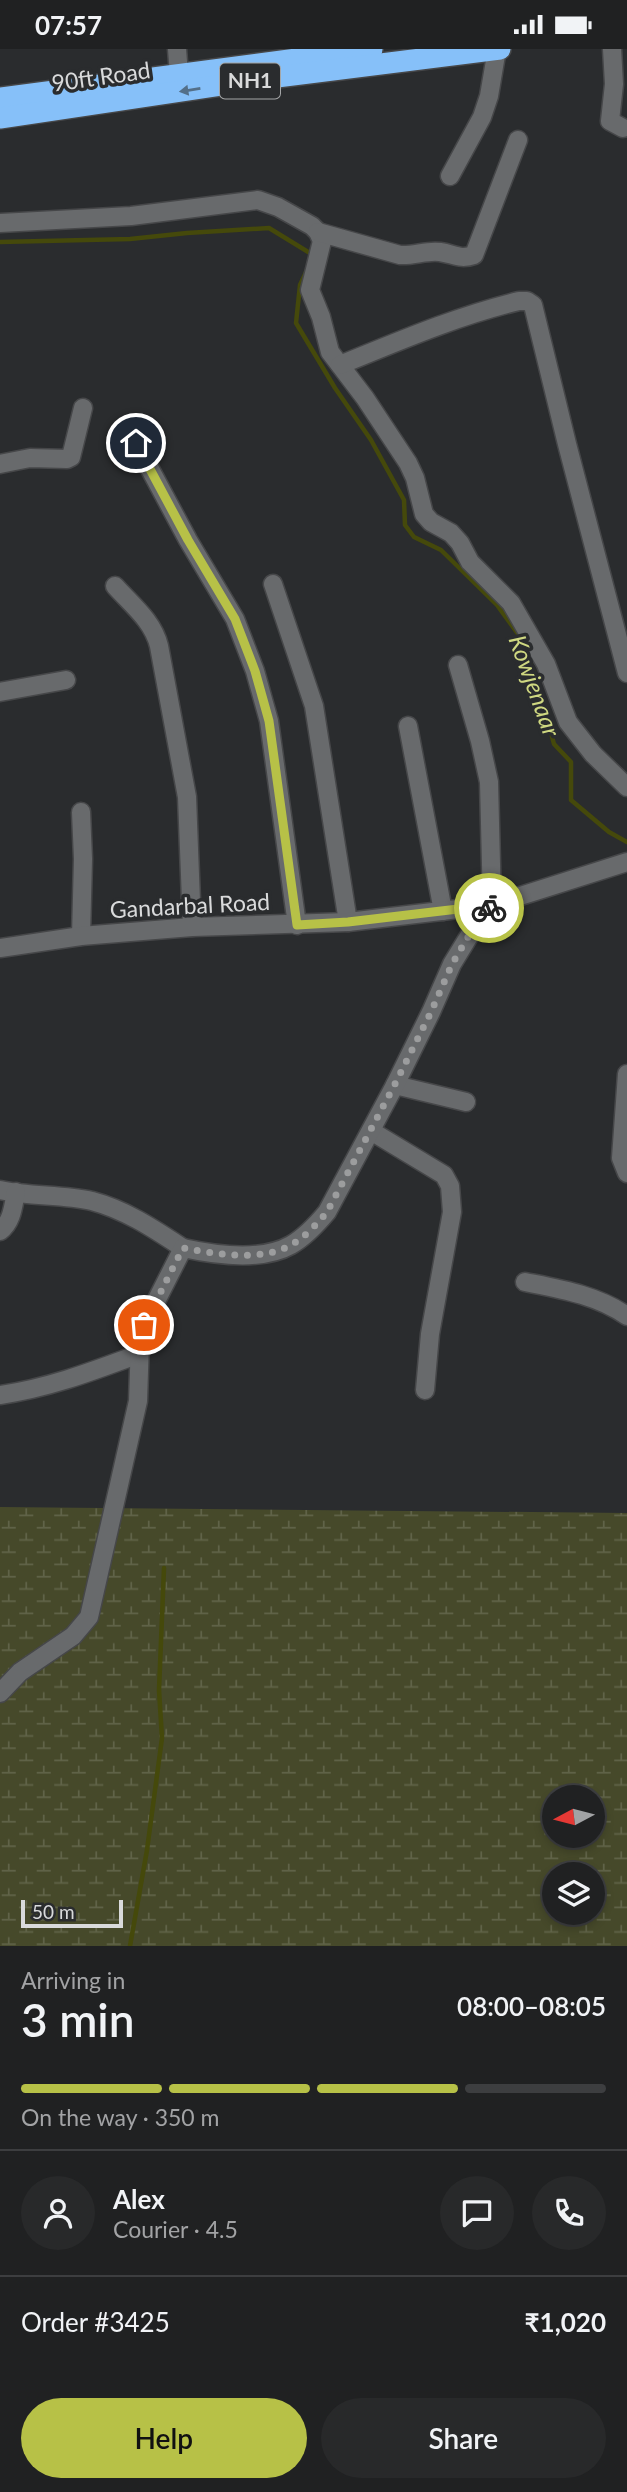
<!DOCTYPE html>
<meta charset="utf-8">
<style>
:root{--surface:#202122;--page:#28292a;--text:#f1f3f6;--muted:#a2a3a5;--line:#3d3e40;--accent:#b7c147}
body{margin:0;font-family:Lato,sans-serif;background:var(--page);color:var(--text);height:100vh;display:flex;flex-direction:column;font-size:26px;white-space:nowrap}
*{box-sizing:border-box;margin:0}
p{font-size:23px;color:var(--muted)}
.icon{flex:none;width:38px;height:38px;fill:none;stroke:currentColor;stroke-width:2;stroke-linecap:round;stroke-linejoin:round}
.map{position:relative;height:1897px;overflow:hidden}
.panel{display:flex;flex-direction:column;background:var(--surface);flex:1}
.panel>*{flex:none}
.needle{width:46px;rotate:263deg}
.tools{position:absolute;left:542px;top:1736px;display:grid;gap:14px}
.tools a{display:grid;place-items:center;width:63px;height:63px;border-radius:50%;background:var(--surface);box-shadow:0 4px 10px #0003,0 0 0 2px var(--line);font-size:35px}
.scale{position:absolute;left:21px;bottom:18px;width:102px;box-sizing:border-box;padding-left:7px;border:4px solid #d9dadb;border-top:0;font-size:19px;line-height:24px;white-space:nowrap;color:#d9dadb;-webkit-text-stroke:5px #2a2c2e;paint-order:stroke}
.pin{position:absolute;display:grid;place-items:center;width:60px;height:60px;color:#fff;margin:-30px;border:4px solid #fff;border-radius:50%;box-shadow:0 2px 7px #0007}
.courier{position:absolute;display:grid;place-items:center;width:70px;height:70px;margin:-35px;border:5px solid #b7c147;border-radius:50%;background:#fff;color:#222;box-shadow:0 2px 9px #0007}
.headline em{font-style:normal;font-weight:600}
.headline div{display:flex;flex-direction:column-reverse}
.headline{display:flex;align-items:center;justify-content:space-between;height:119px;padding:0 21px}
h1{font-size:46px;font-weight:600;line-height:52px}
.bar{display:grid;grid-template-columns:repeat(4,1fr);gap:10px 7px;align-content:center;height:84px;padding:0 21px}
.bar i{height:9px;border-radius:5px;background:var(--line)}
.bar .on{background:var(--accent)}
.bar p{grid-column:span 4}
.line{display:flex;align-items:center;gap:18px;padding:0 21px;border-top:2px solid var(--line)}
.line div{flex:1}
.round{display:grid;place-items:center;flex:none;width:74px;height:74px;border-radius:37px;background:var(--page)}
.button{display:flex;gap:14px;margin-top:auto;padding:14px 21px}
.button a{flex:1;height:80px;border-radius:42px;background:var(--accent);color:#111;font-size:28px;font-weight:600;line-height:80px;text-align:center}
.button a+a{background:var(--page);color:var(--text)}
.status{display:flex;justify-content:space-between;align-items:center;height:49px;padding:0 35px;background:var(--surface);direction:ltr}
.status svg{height:19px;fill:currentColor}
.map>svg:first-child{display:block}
.wetland{fill:url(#wetland-marsh);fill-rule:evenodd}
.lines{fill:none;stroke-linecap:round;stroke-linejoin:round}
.stream{stroke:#45490b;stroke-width:4.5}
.minor-casing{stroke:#464749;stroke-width:21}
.highway-casing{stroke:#464749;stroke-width:24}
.minor{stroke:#686a6c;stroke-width:18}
.highway{stroke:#86c0f9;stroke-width:21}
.oneway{fill:#536f89}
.done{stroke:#9c9d9e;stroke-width:7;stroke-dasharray:0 12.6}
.route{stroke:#b7c147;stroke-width:9}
.labels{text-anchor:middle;stroke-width:7;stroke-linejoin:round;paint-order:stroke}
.shield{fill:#2a2c2e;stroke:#a4a6a7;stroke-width:2}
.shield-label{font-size:21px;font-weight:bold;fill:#d9dadb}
.street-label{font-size:23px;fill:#d9dadb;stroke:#2a2c2e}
.water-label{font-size:24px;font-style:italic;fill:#cfd881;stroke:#2a2c2e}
</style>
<div class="status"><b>07:57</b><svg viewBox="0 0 49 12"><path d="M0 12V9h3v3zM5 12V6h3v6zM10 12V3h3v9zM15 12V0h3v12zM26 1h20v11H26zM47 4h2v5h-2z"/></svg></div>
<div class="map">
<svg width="627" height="1897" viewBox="0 0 627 1897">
<defs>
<pattern id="wetland-marsh" width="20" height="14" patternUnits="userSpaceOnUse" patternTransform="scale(1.75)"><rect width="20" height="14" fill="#46492a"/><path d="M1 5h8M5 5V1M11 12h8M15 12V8" fill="none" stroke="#606348"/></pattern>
</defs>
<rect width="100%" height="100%" fill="#2a2c2e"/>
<path class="wetland" d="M0 1458 627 1464V1897H0ZM555 1748H593V1787H555ZM555 1825H593V1864H555Z"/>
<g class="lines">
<g class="stream">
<path d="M0 193 130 190 187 184 269 179 313 206"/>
<path d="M307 221 300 236 296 274 335 339 371 391 404 451 405 476 414 488 441 501 497 556 518 585 536 629 554 695 571 713V751L609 783 627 793"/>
<path d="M130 1897 147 1801 162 1689 159 1641 164 1519"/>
</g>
<g class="minor-casing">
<g id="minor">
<path d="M177 0 179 26"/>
<path d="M612 0 614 35 610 72 623 79"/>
<path d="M450 127 482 68 489 47 497 0"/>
<path d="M0 174 131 167 258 151 278 158 312 177 318 183 322 192 310 241 321 268 330 303 365 349 408 414 415 429 424 465 431 473 451 484 460 494 470 513 511 554 546 615 568 673 593 705 627 738"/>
<path d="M318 183 400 206C414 207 427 201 440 203 454 205 460 211 474 206L518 91"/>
<path d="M340 316C399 292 457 267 519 252H527L533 256 567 395 627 624"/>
<path d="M136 394 188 491 235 570 255 622 269 672 297 876"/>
<path d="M0 415 30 409 67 410 71 408 83 359"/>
<path d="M273 535 314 657 348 873"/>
<path d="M115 537C132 556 153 572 159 597L187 748 192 878"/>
<path d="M0 643 66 631"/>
<path d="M408 677 443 862"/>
<path d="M81 763 83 810 81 887"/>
<path d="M0 899 81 887 192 878 348 873 492 856 627 813"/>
<path d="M627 1025 621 1109 627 1124"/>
<path d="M395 1036 466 1053"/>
<path d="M371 1082 444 1126 450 1137 452 1163 430 1285 425 1341"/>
<path d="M0 1141C30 1148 62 1145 92 1152 126 1161 154 1180 183 1199"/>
<path d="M0 1182C12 1173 13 1158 16 1143"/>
<path d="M525 1233C560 1240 597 1246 627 1267"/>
<path d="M0 1346C49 1339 93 1322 139 1305"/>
<path d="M0 1644 20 1623 73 1587 89 1568 138 1352 140 1292 144 1276 183 1199C215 1206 261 1213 291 1196 305 1188 317 1175 327 1163L395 1036 431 963 452 915 474 879 492 856 489 733 480 692 458 616"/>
</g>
</g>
<g class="highway-casing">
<g id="highway">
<path d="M0 49 372 0"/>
<path d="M0 69 269 29 500 0"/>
</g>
</g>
<use href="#minor" class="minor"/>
<use href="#highway" class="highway"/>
</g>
<defs><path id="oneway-solid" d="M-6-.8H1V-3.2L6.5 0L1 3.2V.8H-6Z" transform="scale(1.75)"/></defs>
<use class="oneway" href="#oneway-solid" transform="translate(190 41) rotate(171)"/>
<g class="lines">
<path class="done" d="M144 1276 183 1199C215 1205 261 1213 291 1196 305 1188 317 1175 327 1163L395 1035 431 963 452 915 474 878 489 859"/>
<path class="route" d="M136 394 188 491 235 570 255 622 269 672 297 876 348 873 492 856 489 859"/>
</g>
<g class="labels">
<rect class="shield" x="220" y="14.5" width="60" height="35" rx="5"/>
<g class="shield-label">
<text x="250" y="39">NH1</text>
</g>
<g class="street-label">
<text transform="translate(101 28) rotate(-8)" y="8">90ft Road</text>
<text transform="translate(190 857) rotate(-3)" y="8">Gandarbal Road</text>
</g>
<g class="water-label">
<text transform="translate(534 637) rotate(70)" y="8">Kowjenaar</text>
</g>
</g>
</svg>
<div class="tools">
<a><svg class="needle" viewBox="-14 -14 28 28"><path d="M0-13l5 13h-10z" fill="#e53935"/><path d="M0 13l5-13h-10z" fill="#a2a3a5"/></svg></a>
<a><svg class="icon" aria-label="layers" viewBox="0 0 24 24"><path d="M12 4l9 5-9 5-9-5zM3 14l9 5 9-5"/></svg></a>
</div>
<div class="scale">50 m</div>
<div class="pin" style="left:144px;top:1276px;background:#ea580c"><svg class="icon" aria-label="bag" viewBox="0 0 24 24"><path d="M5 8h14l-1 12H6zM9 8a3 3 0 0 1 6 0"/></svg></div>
<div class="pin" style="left:136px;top:394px;background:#1f2937"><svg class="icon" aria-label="home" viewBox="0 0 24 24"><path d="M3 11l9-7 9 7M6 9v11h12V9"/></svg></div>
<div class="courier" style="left:489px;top:859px"><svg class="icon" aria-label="bike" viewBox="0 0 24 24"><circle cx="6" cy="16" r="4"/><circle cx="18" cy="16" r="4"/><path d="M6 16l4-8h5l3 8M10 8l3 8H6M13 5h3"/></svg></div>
</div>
<section class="panel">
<div class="headline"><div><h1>3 min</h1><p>Arriving in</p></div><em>08:00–08:05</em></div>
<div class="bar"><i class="on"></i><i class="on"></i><i class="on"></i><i></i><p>On the way · 350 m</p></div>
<div class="line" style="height:126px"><a class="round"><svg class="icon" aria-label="person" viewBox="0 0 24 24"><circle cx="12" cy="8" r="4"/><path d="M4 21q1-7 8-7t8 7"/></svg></a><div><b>Alex</b><p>Courier · 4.5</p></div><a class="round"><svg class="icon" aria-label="chat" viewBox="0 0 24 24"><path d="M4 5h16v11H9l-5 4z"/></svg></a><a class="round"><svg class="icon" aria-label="phone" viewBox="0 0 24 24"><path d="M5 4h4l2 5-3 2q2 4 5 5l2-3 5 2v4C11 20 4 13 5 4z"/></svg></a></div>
<div class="line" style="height:91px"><div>Order #3425</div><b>₹1,020</b></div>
<div class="button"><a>Help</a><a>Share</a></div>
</section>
